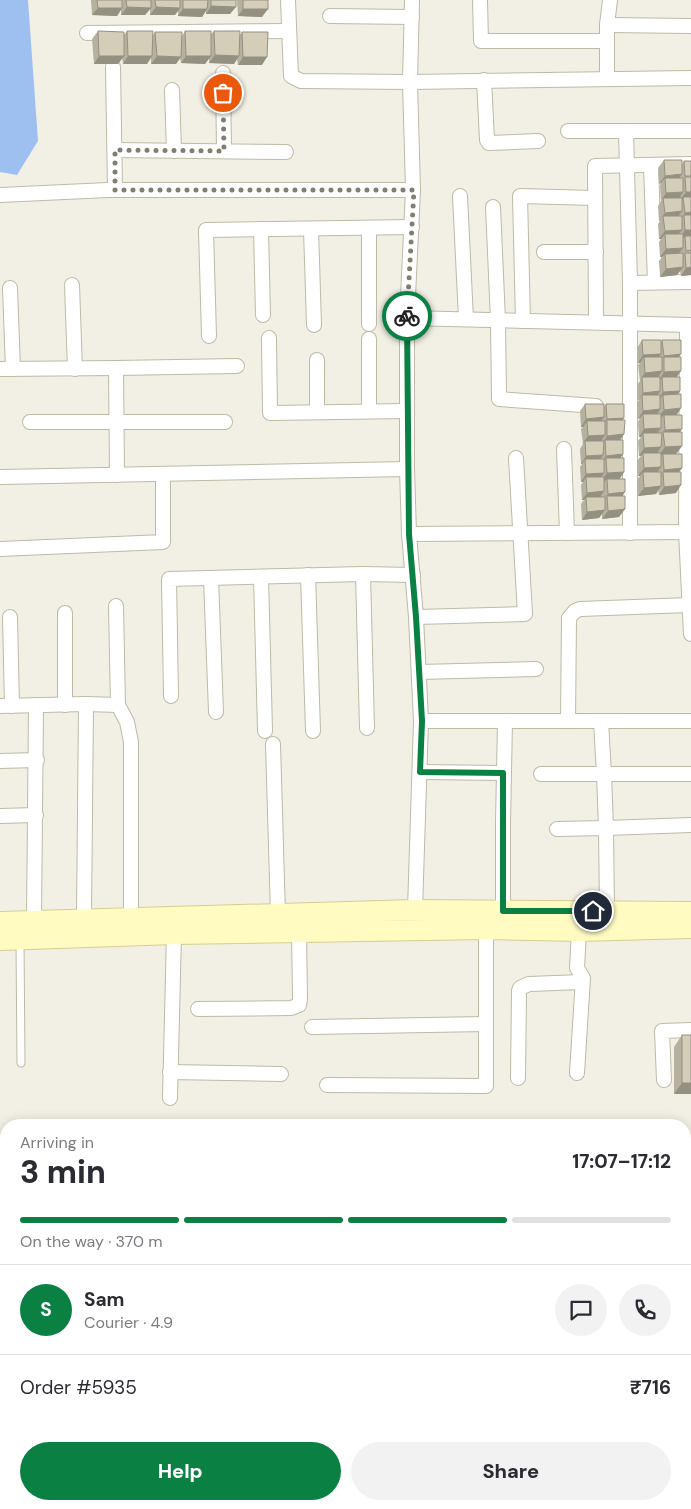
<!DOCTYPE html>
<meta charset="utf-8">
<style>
:root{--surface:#fff;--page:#f2f2f3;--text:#2b2b33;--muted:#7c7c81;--line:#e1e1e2;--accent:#0b8043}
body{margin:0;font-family:"DM Sans",sans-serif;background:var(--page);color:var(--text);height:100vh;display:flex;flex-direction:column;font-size:19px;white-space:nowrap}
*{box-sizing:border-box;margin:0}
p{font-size:16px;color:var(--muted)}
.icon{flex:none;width:28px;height:28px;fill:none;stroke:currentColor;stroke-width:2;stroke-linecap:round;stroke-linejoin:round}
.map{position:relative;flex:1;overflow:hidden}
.drawer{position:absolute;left:0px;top:1119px;width:691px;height:391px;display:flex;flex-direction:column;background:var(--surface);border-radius:20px 20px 0 0;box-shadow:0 2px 12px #0003}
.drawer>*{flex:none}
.pin{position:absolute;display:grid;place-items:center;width:42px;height:42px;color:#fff;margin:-21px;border:2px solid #fff;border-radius:50%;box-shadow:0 1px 5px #0007}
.courier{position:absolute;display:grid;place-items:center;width:50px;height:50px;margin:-25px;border:4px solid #0b8043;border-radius:50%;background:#fff;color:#222;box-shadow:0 1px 6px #0007}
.summary em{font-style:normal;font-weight:800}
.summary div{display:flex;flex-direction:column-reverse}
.summary{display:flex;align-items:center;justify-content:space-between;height:85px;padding:0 20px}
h1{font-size:32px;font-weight:800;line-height:38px}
.bar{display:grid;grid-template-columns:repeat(4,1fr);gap:8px 5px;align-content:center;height:60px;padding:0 20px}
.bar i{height:6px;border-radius:4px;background:var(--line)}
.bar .active{background:var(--accent)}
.bar p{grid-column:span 4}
.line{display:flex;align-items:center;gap:12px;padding:0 20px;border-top:1px solid var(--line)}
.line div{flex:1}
.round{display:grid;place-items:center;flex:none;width:52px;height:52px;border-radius:26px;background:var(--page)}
.button{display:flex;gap:10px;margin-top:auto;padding:10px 20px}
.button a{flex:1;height:58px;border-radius:30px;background:var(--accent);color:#fff;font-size:20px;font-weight:800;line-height:58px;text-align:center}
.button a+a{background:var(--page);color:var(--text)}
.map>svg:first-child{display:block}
.water{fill:#9ec0f1}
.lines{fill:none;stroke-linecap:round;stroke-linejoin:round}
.lane-casing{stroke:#bebaa6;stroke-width:9}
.street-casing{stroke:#bebaa6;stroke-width:16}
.secondary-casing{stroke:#d4ce92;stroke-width:22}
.lane{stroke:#fff;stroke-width:7}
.street{stroke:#fff;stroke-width:14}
.secondary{stroke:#fffbc1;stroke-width:20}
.wall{fill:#b6b19f}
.shaded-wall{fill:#949082}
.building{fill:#d4ceb9;stroke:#949082}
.done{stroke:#817e72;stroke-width:5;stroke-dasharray:0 9}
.route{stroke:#0b8043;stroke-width:6}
</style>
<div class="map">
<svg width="691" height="1509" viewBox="0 0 691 1509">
<rect width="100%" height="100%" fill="#f2f0e4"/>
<path class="water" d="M0 0H28L38 141 17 175 0 172Z"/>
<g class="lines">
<g class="lane-casing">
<g id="lane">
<path d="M20 941 21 1063"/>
<path d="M685 1214H691"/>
</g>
</g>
<g class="street-casing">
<g id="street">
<path d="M288 0 291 76 301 81 410 82 691 78"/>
<path d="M412 0 410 82 413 190 407 318V469L409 534 416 617 421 721 415 910"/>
<path d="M480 0 481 41H607"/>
<path d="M330 16 412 17"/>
<path d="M607 25 691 26"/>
<path d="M87 33 289 31"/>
<path d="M113 67 115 190"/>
<path d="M223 73 224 151"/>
<path d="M607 78V25L610 0"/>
<path d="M484 80 487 140 489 143 538 141"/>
<path d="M172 90 174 151"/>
<path d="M568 131H691"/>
<path d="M626 131 630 283"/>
<path d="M115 150 286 152"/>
<path d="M651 165 655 282"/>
<path d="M0 195 108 190H413"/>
<path d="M460 196 466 319"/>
<path d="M493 207 498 320 499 399 596 406"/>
<path d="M261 229 263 315"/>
<path d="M311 229 314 325"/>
<path d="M544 252H596"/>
<path d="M72 285 75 369"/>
<path d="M10 288 13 369"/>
<path d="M407 318 691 325"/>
<path d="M523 321 520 196 595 198"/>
<path d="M596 322 595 166 691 164"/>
<path d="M369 324V228"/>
<path d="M687 325 686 532 691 634"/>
<path d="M209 336 206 230 412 227"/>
<path d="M269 338 270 413 407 411"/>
<path d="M369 339V411"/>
<path d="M0 369 116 368"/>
<path d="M317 412V360"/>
<path d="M30 422H225"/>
<path d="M564 449 567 533"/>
<path d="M117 475 116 368 237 366"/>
<path d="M0 477 407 469"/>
<path d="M630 533V283L691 282"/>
<path d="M409 534 691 532"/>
<path d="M0 549 163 542V474"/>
<path d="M363 574 367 728"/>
<path d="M308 575 313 731"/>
<path d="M261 577 265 731"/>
<path d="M211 578 216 712"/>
<path d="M65 613V705"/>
<path d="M10 617 12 706"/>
<path d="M416 617 525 614 516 458"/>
<path d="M419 672 536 669"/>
<path d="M171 696 169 579 363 574 413 575"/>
<path d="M86 704 118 705 116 606"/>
<path d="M118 705 127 722 131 742V918"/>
<path d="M0 706 86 704 84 919"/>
<path d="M421 721H691"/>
<path d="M568 721 569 618 575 611 580 609 689 605"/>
<path d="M273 744 278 915"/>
<path d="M0 761 37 760"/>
<path d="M420 772 503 773"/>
<path d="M541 774H604L601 721"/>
<path d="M691 774H604L606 828 691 825"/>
<path d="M0 816 36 815"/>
<path d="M557 829 606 828 607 911"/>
<path d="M503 911V823L505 721"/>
<path d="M34 920 36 705"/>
<path d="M198 1009 291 1008 299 1005 300 999 299 932"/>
<path d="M312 1027 486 1024"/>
<path d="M170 1072 281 1074"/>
<path d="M577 1073 583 978 577 968 579 931"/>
<path d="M518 1078 519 991 520 988 529 984 582 982"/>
<path d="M664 1080 662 1031 691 1030"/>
<path d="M327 1085 486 1086V929"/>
<path d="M170 1098 174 934"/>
<path d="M0 1157H6"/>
<path d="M0 1245 6 1247"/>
<path d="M0 1303 6 1301"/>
<path d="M0 1349 6 1347"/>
<path d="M685 1391H691"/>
<path d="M0 1405 6 1403"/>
<path d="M685 1497H691"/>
<path d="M34 1504 35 1509H40"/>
<path d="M84 1504V1509"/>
<path d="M194 1504V1509"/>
<path d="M413 1504 414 1509"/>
<path d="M462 1504 463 1509"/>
<path d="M497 1504V1509"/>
<path d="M528 1504V1509"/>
<path d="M638 1504V1509"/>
<path d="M294 1509V1504"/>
<path d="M354 1509 355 1504"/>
</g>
</g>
<g class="secondary-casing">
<g id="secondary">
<path d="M0 922 415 910 691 912"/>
<path d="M0 940 174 934 486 929 579 931 691 928"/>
</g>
</g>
<use href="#lane" class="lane"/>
<use href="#street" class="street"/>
<use href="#secondary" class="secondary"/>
</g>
<g class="wall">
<path d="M91 0H236L230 14H206V11L202 17 178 16V11L175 15H150V9L145 15H121V10L117 16 92 15Z"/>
<path d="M237 0H268L262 17 238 16Z"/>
<path d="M98 31 124 35 127 31 153 35 155 32 182 36 185 31 211 34 214 31 240 35 242 32 262 65H238L237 59 234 64 209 63V58L205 64 181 63 180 58 176 64H151V58L147 64H123L122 58 118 64H94L92 39Z"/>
<path d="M664 160 682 164 684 161H691V275L681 276 680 271 677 275 660 277 659 261 662 257H660L659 242 661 239H659L658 224 660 221H659L658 206 661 201 660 186 661 183 659 184 658 168Z"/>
<path d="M642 340 661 343 662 340 679 357 677 377 680 391 677 394 681 408 676 415 682 446 676 454H667L682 468 679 472 676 493 659 495 658 490 656 494 638 496 637 480 640 476H638L637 461 641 456H639L638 441 641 437H639L638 422 640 418 638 419 637 403 639 400H638L637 385 640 381 638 365 640 363H638L637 348Z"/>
<path d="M585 404 604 407 606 404 624 418 622 420 624 434 620 440 621 458 624 472 619 479 625 509 619 517 602 519V514L599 518 582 520 581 504 584 500H582L581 485 583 482H581L580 467 582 464H581L580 449 583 444 581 429 583 427H581L580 411Z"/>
<path d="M682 1035H691V1094H674V1047Z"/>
</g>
<g class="shaded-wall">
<path d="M211 6 236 7 230 14H206Z"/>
<path d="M127 7 151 8 145 15H121Z"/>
<path d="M156 7 180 8 175 15H150Z"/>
<path d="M98 8H122L117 16 92 15Z"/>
<path d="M183 9H207L202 17 178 16Z"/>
<path d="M243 9H268L262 17 238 16Z"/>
<path d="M215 55 239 56 234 64 209 63Z"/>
<path d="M99 56H124L118 64H94Z"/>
<path d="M128 56H152L147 64H123Z"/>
<path d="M157 56 181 57 176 64H151Z"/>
<path d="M186 56H211L205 64 181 63Z"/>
<path d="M243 57H267L262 65H238Z"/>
<path d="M682 174 676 182 665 178 661 183 659 184 665 176Z"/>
<path d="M683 192 678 200 663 198 661 201 666 193Z"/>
<path d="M686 192H691V199L683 197 682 200H680Z"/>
<path d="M682 211 676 219 663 216 659 221 665 213Z"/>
<path d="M691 212V220L684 215 680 220H679L685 213Z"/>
<path d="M682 230 676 237 665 234 661 239H659L665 231Z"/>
<path d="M685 230H691V237L685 236 684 238H680Z"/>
<path d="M683 248 677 256 665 254 662 257H660L666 249Z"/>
<path d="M683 267 677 275 660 277 666 269Z"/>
<path d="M691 267V275L681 276 686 268Z"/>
<path d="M661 354 655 362 644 357 640 363H638L643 355Z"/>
<path d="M681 354 675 362 664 357 658 364 664 356Z"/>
<path d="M662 371 657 379 642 377 639 381 645 373Z"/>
<path d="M681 371 676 378 662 377 660 380H659L664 372Z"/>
<path d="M660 391 655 399 642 395 638 400 643 393Z"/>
<path d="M680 391 675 398 663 395 659 400H658L663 392Z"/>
<path d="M681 408 676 416 664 415 662 417 658 418 664 410Z"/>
<path d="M660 409 655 417 643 414 640 418 638 419 643 411Z"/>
<path d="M604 417 598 425 587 421 583 427H581L586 419Z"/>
<path d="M624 418 618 426 607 420 601 427 607 419Z"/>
<path d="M661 428 656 435 643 433 641 437H639L644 429Z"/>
<path d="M682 429 677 437 663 432 665 430Z"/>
<path d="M624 434 619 442 605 440 603 443 602 444 607 436Z"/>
<path d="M605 435 600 443 585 441 582 444 588 436Z"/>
<path d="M682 446 676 454 659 455 665 447Z"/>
<path d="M661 447 656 455 643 453 641 456H639L644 448Z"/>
<path d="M623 454 618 462 606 458 602 464H601L606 456Z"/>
<path d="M603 455 598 463 585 459 582 464H581L586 456Z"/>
<path d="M661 467 655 475 643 472 640 476H638L644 468Z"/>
<path d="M682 468 676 476 663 472 664 470Z"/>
<path d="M624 472 619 480 607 479 605 481H601L607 473Z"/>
<path d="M604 473 598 481 586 477 583 482H581L586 474Z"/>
<path d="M681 485 676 493 659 495 664 487Z"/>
<path d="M661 486 656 494 638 496 644 488Z"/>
<path d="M604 491 599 499 586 497 584 500H582L587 493Z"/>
<path d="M625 492 620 500 607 496 602 502 608 494Z"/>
<path d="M625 509 619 517 602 519 608 511Z"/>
<path d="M605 510 599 518 582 520 587 512Z"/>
<path d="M682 1083H691V1094H674Z"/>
</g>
<g class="building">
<path d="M97 0H122V8H98Z"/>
<path d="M126 0H151V8L127 7Z"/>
<path d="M155 0H180V8L156 7Z"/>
<path d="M183 0H208L207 9H183Z"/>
<path d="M211 0H236V7L211 6Z"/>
<rect x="243" y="0" width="25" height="9"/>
<path d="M98 31 124 32V56H99Z"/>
<path d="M127 31H153L152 56H128Z"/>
<path d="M185 31H211V56H186Z"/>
<path d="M214 31H240L239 56 215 55Z"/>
<path d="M155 32H182L181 57 157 56Z"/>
<path d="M242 32H268L267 57H243Z"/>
<path d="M664 160H682V174L665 176Z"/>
<path d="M684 161H691V176H685Z"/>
<path d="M685 177H691V192H686Z"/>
<path d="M665 178H683V192L666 193Z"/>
<path d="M683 197H691V212L685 213Z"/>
<path d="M663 198H682V211L665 213Z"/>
<path d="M684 215H691V230H685Z"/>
<path d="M663 216H682V230L665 231Z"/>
<path d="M665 234H683V248L666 249Z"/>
<path d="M685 236H691V250L686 251Z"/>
<path d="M683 253V267L666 269 665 254Z"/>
<path d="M685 253H691V267L686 268Z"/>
<path d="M642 340H661V354L643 355Z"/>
<path d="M662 340H681V354L664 356Z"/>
<path d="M644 357H662V371L645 373Z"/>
<path d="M664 357H681V371L664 372Z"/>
<path d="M642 377H660V391L643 393Z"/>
<path d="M662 377H680V391L663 392Z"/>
<path d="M681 394V408L664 410 663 395Z"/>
<path d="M642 395H660V409L643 411Z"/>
<path d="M585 404H604V417L586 419Z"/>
<path d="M606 404H624V418L607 419Z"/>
<path d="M643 414H661V428L644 429Z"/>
<path d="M664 415H682V429L665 430Z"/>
<path d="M607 420H625L624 434 607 436Z"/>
<path d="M587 421H605V435L588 436Z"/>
<path d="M663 432H682V446L665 447Z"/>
<path d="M643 433H662L661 447 644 448Z"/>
<path d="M605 440H623V454L606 456Z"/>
<path d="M585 441H604L603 455 586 456Z"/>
<path d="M643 453H661V467L644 468Z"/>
<path d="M663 454H682V468L664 470Z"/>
<path d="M606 458H624V472L607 473Z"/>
<path d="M585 459H604V473L586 474Z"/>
<path d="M643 472H661V486L644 488Z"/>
<path d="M663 472H681V485L664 487Z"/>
<path d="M586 477H604V491L587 493Z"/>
<path d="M607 479H625V492L608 494Z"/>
<path d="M607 496H625V509L608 511Z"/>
<path d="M586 497H605V510L587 512Z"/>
<rect x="682" y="1035" width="9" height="48"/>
</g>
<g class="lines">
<path class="done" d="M223 93 224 151 115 150V190H414L407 316"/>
<path class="route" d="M407 316 409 534 416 617 422 721 420 772 503 773V911H593"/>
</g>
</svg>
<div class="pin" style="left:223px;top:93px;background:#ea580c"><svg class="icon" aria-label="bag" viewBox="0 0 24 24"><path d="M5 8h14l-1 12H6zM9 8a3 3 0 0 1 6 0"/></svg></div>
<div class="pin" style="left:593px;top:911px;background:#1f2937"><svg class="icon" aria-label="home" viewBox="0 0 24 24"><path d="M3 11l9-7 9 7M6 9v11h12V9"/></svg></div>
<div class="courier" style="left:407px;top:316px"><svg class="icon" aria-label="bike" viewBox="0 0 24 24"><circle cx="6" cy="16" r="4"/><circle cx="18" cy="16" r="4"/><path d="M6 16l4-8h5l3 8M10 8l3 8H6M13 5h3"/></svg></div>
<section class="drawer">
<div class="summary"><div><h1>3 min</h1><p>Arriving in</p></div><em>17:07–17:12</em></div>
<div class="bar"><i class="active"></i><i class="active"></i><i class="active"></i><i></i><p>On the way · 370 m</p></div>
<div class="line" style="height:90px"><b class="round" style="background:var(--accent);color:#fff">S</b><div><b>Sam</b><p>Courier · 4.9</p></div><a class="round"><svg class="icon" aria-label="chat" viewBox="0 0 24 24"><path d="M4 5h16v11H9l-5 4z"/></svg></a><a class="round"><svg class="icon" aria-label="phone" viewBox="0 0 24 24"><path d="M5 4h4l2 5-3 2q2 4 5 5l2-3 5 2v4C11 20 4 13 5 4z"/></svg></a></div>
<div class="line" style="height:65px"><div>Order #5935</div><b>₹716</b></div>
<div class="button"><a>Help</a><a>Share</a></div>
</section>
</div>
